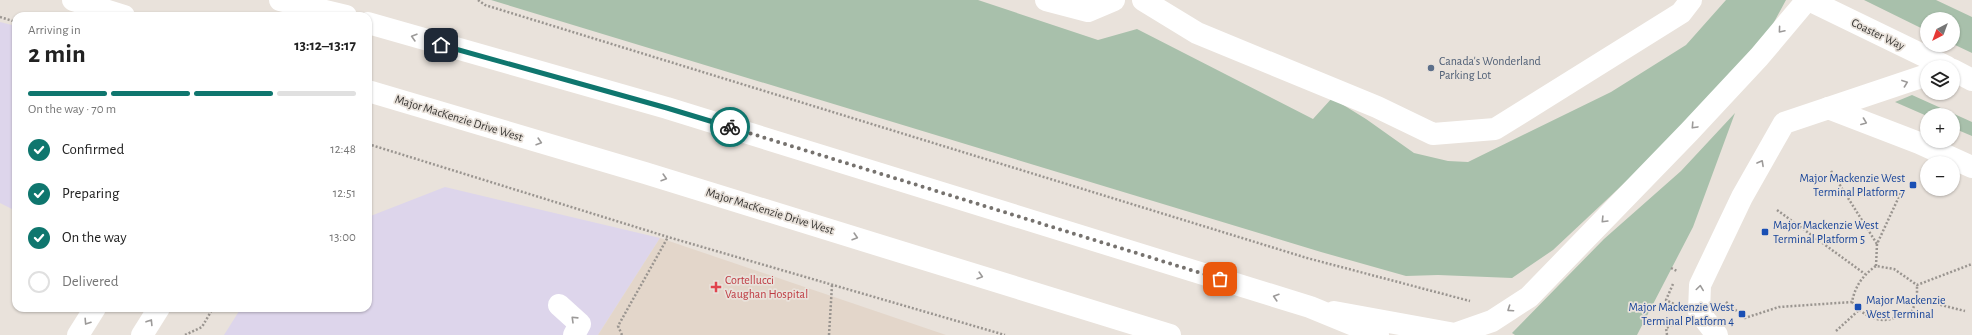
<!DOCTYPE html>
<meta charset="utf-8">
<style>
:root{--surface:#fff;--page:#f2f2f2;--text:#222;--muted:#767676;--line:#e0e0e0;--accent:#0f766e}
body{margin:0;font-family:"Alegreya Sans",sans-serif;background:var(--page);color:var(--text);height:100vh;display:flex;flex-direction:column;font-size:15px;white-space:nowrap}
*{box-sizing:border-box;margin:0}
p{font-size:13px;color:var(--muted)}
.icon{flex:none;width:22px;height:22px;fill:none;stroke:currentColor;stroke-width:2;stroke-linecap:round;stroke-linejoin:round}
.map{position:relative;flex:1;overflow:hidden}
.drawer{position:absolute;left:12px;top:12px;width:360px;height:300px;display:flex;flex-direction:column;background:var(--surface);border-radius:12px;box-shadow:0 1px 3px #0004}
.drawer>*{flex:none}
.needle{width:26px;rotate:221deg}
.fabs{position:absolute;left:1920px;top:12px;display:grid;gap:8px}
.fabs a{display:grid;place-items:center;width:40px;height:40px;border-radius:50%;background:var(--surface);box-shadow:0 1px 3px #0004;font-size:20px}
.pin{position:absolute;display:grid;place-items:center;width:34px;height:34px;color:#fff;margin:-17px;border-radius:8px;box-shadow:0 2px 6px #0006}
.courier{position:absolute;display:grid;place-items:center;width:40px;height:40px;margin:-20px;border:3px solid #0f766e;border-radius:50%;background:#fff;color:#222;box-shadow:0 1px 5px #0007}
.summary em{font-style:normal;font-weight:600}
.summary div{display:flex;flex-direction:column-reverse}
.summary{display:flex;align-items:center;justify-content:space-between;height:68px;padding:0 16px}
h1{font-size:26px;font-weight:600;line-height:30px}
.bar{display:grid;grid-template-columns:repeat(4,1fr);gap:6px 4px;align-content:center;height:48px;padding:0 16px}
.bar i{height:5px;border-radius:3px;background:var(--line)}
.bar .current{background:var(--accent)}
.bar p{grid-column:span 4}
ol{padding:0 16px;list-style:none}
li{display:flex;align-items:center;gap:12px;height:44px}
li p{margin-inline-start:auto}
li .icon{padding:4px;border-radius:50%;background:var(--accent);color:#fff;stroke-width:4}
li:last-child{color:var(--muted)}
li i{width:22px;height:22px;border:2px solid var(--line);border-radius:50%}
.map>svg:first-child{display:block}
.commercial{fill:#ddd5eb}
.built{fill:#e3d6ca}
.green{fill:#a8c0ab}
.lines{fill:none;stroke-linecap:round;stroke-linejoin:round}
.path{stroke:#9a9590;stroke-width:2.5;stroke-dasharray:2 2;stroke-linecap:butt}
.minor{stroke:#fff;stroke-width:22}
.major{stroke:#fff;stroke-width:22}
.oneway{stroke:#9c9a99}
.done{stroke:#76726e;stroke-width:4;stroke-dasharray:0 7.2}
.route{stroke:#0f766e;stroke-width:5}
.service-dot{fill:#5c6f8a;stroke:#e9e2db;stroke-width:1.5}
.transit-dot{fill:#1a4fb4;stroke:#e9e2db;stroke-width:1.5}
.health-dot{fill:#e0444e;stroke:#e9e2db;stroke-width:1.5}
.labels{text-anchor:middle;stroke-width:3.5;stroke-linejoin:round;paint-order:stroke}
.street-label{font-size:12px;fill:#383633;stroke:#e9e2db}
.service-label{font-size:12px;fill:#4e5e75;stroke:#e9e2db;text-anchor:start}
.transit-label{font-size:12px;fill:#164399;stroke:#e9e2db;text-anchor:end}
.health-label{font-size:12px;fill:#be3a42;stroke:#e9e2db;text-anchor:start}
</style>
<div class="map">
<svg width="1972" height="335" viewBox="0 0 1972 335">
<rect width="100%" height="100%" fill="#e9e2db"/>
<g class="commercial">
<path d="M0 22 16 26V211L0 203Z"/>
<path d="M445 187 660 238 598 335H224L241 308H368V217Z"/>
</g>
<path class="built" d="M660 238 946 335H598Z"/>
<g class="green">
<path d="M491 0H978L1098 40 1137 29 1313 119 1332 98 1366 119 1414 153 1448 161 1468 162 1611 92 1686 45 1726 0H1786L1773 24 1726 81 1633 175 1553 250 1512 278 1438 275 1406 276 1321 252Z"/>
<path d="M1864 0H1936L1972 17V53L1953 44V19H1927V31Z"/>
<path d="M1912 95 1972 122V136L1953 128V115L1927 116 1895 102Z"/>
<path d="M1735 113 1693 227 1637 335H1515L1512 333 1604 239 1681 171Z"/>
</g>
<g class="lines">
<g class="path">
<path d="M478 0 485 5 1307 258 1470 301"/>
<path d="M0 17 16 22"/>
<path d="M368 144 668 237 1005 335"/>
<path d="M1831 171 1877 244"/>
<path d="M1777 210 1865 274"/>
<path d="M1876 266 1877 244 1903 188"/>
<path d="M1671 268 1677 271"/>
<path d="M1673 284 1666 300 1674 304"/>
<path d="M1917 299 1965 311"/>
<path d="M1726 302 1745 318 1779 307 1852 302C1855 286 1863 275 1876 266L1894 269 1917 285 1972 264"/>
<path d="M1859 310C1881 325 1888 321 1912 311L1917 299V285"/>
<path d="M1836 331 1859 310 1852 302"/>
<path d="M185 335 202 327 213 308"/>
<path d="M622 335 618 326 668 237"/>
<path d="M829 335 832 285"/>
<path d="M1667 335 1666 328 1677 323"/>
</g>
<g class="minor">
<path d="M1046 0 1088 11 1114 0"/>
<path d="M1143 0 1197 33 1377 107 1433 134 1495 129 1681 13 1691 0"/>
<path d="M1809 0 1947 67"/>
<path d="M1953 70 1972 80"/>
<path d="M1828 108 1919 143 1972 167"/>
<path d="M559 305 580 324 574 335"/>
<path d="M1334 312 1455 334 1492 321 1529 297 1689 132 1759 57 1807 0"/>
<path d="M1717 335 1699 312 1700 285 1742 197 1784 123 1927 75"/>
</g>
<g class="major">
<path d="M73 0 124 16"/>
<path d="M280 0 346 16"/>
<path d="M368 23 667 108 1310 307 1378 335"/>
<path d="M368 91 645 173 1170 335"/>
<path d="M78 335 95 308"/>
<path d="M142 335 159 308"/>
</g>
</g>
<defs><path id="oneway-chevron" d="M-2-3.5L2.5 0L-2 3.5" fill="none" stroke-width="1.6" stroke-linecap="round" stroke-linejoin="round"/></defs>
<g class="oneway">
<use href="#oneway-chevron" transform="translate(1781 30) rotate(130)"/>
<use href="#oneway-chevron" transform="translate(414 37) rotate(-164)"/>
<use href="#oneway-chevron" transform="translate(1905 83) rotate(-20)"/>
<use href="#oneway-chevron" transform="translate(1864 122) rotate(21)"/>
<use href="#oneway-chevron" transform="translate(1694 126) rotate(133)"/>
<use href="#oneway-chevron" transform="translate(539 142) rotate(17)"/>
<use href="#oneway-chevron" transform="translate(1761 163) rotate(-61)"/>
<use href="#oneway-chevron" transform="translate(664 178) rotate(17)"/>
<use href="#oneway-chevron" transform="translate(1604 220) rotate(134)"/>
<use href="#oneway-chevron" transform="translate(855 237) rotate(17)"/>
<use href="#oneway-chevron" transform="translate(980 276) rotate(17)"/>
<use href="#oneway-chevron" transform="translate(1700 288) rotate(-82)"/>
<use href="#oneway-chevron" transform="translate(1276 297) rotate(-163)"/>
<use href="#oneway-chevron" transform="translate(1510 309) rotate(146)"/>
<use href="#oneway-chevron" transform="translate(574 319) rotate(-136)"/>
<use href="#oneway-chevron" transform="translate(87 322) rotate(123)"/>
<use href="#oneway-chevron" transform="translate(150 322) rotate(-58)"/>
</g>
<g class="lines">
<path class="done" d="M730 127 1220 279"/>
<path class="route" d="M441 45 667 108 730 127"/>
</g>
<circle class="service-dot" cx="1431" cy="68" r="4"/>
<g class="transit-dot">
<rect x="1909" y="181" width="8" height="8" rx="2"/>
<rect x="1761" y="228" width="8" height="8" rx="2"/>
<rect x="1854" y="303" width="8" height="8" rx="2"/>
<rect x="1738" y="310" width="8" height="8" rx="2"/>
</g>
<path class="health-dot" d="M714 281h4v4h4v4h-4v4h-4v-4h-4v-4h4z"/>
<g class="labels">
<g class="street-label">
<text transform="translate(1878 34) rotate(26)" y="4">Coaster Way</text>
<text transform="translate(459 118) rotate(17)" y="4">Major MacKenzie Drive West</text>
<text transform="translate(770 211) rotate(17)" y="4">Major MacKenzie Drive West</text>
</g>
<g class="service-label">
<text x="1439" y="65">Canada's Wonderland<tspan x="1439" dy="14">Parking Lot</tspan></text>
</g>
<g class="transit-label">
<text x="1905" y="182">Major Mackenzie West<tspan x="1905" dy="14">Terminal Platform 7</tspan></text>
<text x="1773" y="229" text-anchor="start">Major Mackenzie West<tspan x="1773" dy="14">Terminal Platform 5</tspan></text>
<text x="1866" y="304" text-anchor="start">Major Mackenzie<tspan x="1866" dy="14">West Terminal</tspan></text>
<text x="1734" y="311">Major Mackenzie West<tspan x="1734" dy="14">Terminal Platform 4</tspan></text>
</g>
<g class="health-label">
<text x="725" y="284">Cortellucci<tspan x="725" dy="14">Vaughan Hospital</tspan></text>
</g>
</g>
</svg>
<div class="fabs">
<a><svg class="needle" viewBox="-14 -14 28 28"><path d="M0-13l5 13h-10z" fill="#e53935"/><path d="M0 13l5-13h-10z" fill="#767676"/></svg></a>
<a><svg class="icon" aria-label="layers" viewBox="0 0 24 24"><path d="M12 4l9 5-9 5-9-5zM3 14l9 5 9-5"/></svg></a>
<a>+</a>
<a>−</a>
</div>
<div class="pin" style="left:1220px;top:279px;background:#ea580c"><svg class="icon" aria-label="bag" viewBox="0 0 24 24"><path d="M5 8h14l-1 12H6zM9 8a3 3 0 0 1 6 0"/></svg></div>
<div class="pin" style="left:441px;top:45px;background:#1f2937"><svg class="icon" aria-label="home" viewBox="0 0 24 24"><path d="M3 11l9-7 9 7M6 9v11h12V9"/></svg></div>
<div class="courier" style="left:730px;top:127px"><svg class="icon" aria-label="bike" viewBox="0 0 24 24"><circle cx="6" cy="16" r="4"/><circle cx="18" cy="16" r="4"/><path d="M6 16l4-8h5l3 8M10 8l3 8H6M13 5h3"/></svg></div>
<section class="drawer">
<div class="summary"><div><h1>2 min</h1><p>Arriving in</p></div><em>13:12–13:17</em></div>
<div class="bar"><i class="current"></i><i class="current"></i><i class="current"></i><i></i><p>On the way · 70 m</p></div>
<ol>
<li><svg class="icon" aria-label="check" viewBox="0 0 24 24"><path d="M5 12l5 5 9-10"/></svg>Confirmed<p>12:48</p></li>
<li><svg class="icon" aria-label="check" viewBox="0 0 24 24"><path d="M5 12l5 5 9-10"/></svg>Preparing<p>12:51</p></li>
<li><svg class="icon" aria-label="check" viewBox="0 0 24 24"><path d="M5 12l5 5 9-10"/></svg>On the way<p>13:00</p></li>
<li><i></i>Delivered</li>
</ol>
</section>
</div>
